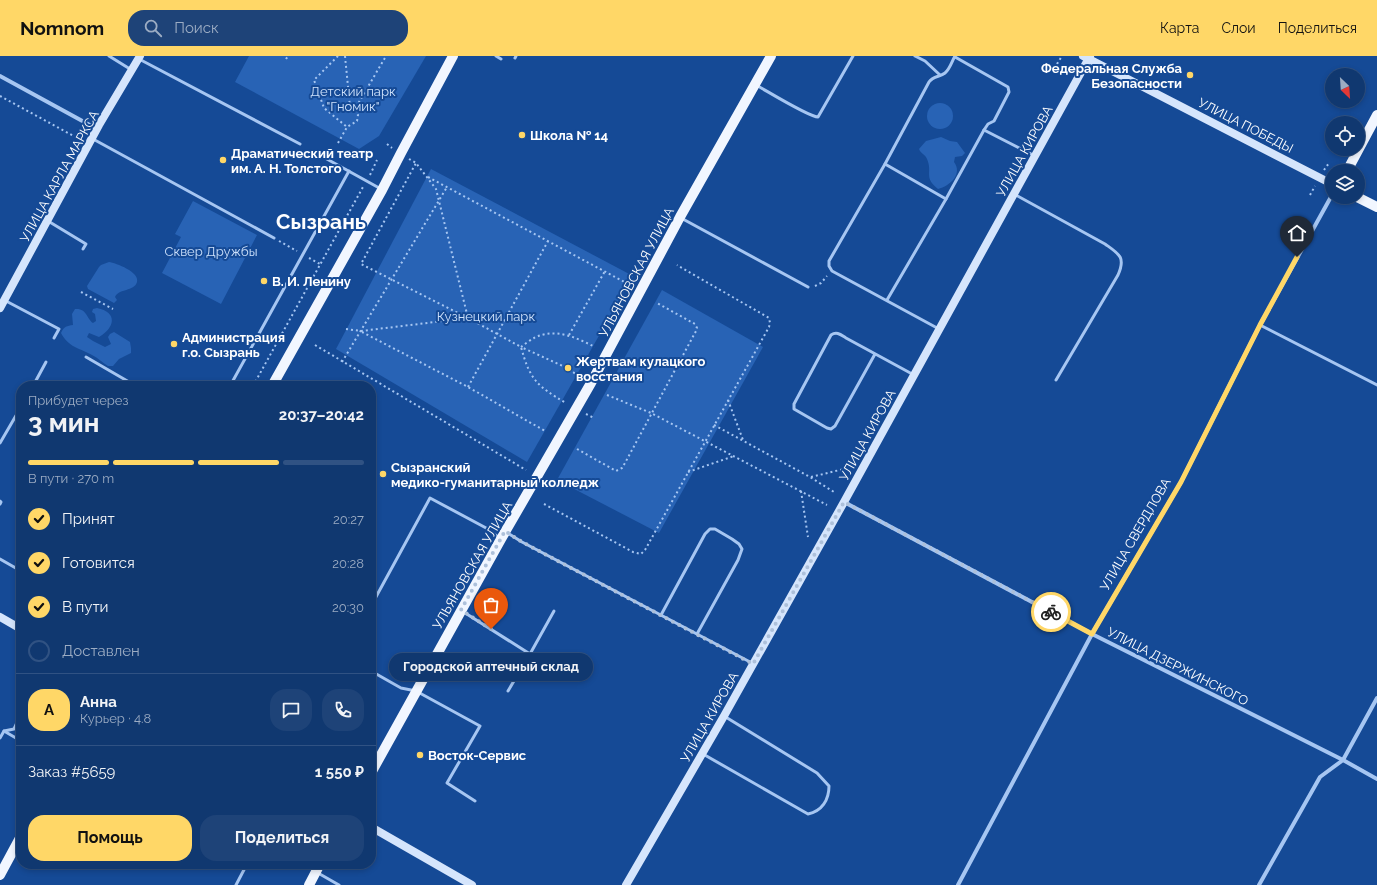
<!DOCTYPE html>
<html lang="ru">
<meta charset="utf-8">
<style>
:root{--surface:#103870;--page:#1e4378;--text:#f1f3f6;--muted:#9cacc3;--line:#305283;--accent:#ffd767}
body{margin:0;font-family:Raleway,sans-serif;background:var(--page);color:var(--text);height:100vh;display:flex;flex-direction:column;font-size:15px;white-space:nowrap}
*{box-sizing:border-box;margin:0}
p{font-size:13px;color:var(--muted)}
.icon{flex:none;width:22px;height:22px;fill:none;stroke:currentColor;stroke-width:2;stroke-linecap:round;stroke-linejoin:round}
.map{position:relative;flex:1;overflow:hidden}
.drawer{position:absolute;left:16px;top:325px;width:360px;height:488px;display:flex;flex-direction:column;background:var(--surface);border-radius:16px;box-shadow:0 2px 6px #0003,0 0 0 1px var(--line)}
.drawer>*{flex:none}
.needle{width:26px;rotate:155deg}
.tools{position:absolute;left:1325px;top:12px;display:grid;gap:8px}
.tools a{display:grid;place-items:center;width:40px;height:40px;border-radius:50%;background:var(--surface);box-shadow:0 2px 6px #0003,0 0 0 1px var(--line);font-size:20px}
.pin{position:absolute;display:grid;place-items:center;width:34px;height:34px;color:#fff;margin:-41px -17px;border-radius:50% 50% 50% 0;rotate:-45deg;box-shadow:0 0 4px #0007}
.pin .icon{rotate:45deg}
.courier{position:absolute;display:grid;place-items:center;width:40px;height:40px;margin:-20px;border:3px solid #ffd767;border-radius:50%;background:#fff;color:#222;box-shadow:0 1px 5px #0007}
.bubble{position:absolute;height:28px;border-radius:14px;background:var(--surface);box-shadow:0 2px 6px #0003,0 0 0 1px var(--line);font-size:13px;font-weight:700;line-height:28px;text-align:center}
.summary em{font-style:normal;font-weight:700}
.summary div{display:flex;flex-direction:column-reverse}
.summary{display:flex;align-items:center;justify-content:space-between;height:68px;padding:0 12px}
h1{font-size:26px;font-weight:700;line-height:30px}
.bar{display:grid;grid-template-columns:repeat(4,1fr);gap:6px 4px;align-content:center;height:48px;padding:0 12px}
.bar i{height:5px;border-radius:3px;background:var(--line)}
.bar .active{background:var(--accent)}
.bar p{grid-column:span 4}
.line{display:flex;align-items:center;gap:10px;padding:0 12px;border-top:1px solid var(--line)}
.line div{flex:1}
.round{display:grid;place-items:center;flex:none;width:42px;height:42px;border-radius:16px;background:var(--page)}
ol{padding:0 12px;list-style:none}
li{display:flex;align-items:center;gap:12px;height:44px}
li p{margin-inline-start:auto}
li .icon{padding:4px;border-radius:50%;background:var(--accent);color:#111;stroke-width:4}
li:last-child{color:var(--muted)}
li i{width:22px;height:22px;border:2px solid var(--line);border-radius:50%}
.button{display:flex;gap:8px;margin-top:auto;padding:8px 12px}
.button a{flex:1;height:46px;border-radius:16px;background:var(--accent);color:#111;font-size:16px;font-weight:700;line-height:46px;text-align:center}
.button a+a{background:var(--page);color:var(--text)}
header{display:flex;align-items:center;gap:24px;box-sizing:border-box;height:56px;padding:0 20px;background:var(--accent);color:#111}
header strong{font-size:19px}
nav{display:flex;gap:22px;margin-inline-start:auto;font-size:14px}
.search{width:280px;height:36px;background:var(--page);display:flex;align-items:center;gap:10px;box-sizing:border-box;padding:0 14px;border-radius:16px;color:var(--muted);font-size:15px}
.map>svg:first-child{display:block}
.green{fill:#2863b5}
.lines{fill:none;stroke-linecap:round;stroke-linejoin:round}
.path{stroke:#a6c6f2;stroke-width:2;stroke-dasharray:2 3;stroke-linecap:butt}
.lane{stroke:#a6c6f2;stroke-width:3}
.street{stroke:#a6c6f2;stroke-width:4}
.secondary{stroke:#d5e5fc;stroke-width:8}
.primary{stroke:#f1f6ff;stroke-width:10}
.done{stroke:#adc0da;stroke-width:4;stroke-dasharray:0 7.2}
.route{stroke:#ffd767;stroke-width:5}
.poi-dot{fill:#ffd767;stroke:#154a96;stroke-width:1.5}
.labels{text-anchor:middle;stroke-width:4;stroke-linejoin:round;paint-order:stroke}
.poi-label{font-size:13px;font-weight:bold;fill:#fff;stroke:#154a96;text-anchor:start}
.park-label{font-size:13px;fill:#cee2fc;stroke:#154a96}
.street-label{font-size:13px;fill:#fff;stroke:#154a96}
.town-label{font-size:21px;font-weight:bold;fill:#fff;stroke:#154a96}
</style>
<header>
<strong>Nomnom</strong>
<div class="search"><svg class="icon" aria-label="search" viewBox="0 0 24 24"><circle cx="10" cy="10" r="6"/><path d="M15 15l6 6"/></svg>Поиск</div>
<nav><a>Карта</a><a>Слои</a><a>Поделиться</a></nav>
</header>
<div class="map">
<svg width="1377" height="829" viewBox="0 0 1377 829">
<rect width="100%" height="100%" fill="#154a96"/>
<g class="green">
<path d="M249 0H426L379 80 359 93 235 26Z"/>
<circle cx="940" cy="60" r="13"/>
<path d="M941 81 950 85 957 86 965 97 962 100 955 101 954 106C963 118 950 130 938 133 923 121 933 117 927 103 925 98 921 98 919 93L926 85Z"/>
<path d="M431 113 633 220 527 406 336 293Z"/>
<path d="M193 145 257 179 221 248 162 217 181 181 175 178Z"/>
<path d="M109 206C116 207 140 216 137 226 134 236 119 232 115 241L117 244 114 247 88 233 87 230 99 211 101 209Z"/>
<path d="M662 234 763 291 659 477 557 424Z"/>
<path d="M97 252C118 256 115 272 99 281L89 277 87 281 93 285 105 291 111 288 108 281 110 278 114 276 130 286 131 292V297L119 303 113 310H108C103 307 98 302 92 299 80 292 69 292 61 277 64 270 67 270 73 269L72 258 75 253C87 252 86 262 93 267L96 265 95 258 92 256 93 253Z"/>
</g>
<g class="lines">
<g class="path">
<path d="M338 0 314 24 324 52 347 71"/>
<path d="M345 0 350 51 355 53"/>
<path d="M286 3 288 0"/>
<path d="M1057 8 1062 0"/>
<path d="M0 40 81 84"/>
<path d="M338 87 347 71 357 65 358 59 355 53 386 0"/>
<path d="M387 88 392 92"/>
<path d="M409 103 416 107 436 133 468 262 521 291C530 324 537 330 566 347"/>
<path d="M1324 114 1329 107"/>
<path d="M370 119 377 104"/>
<path d="M428 121 630 229"/>
<path d="M1310 139 1315 130"/>
<path d="M279 185 297 195"/>
<path d="M309 202 320 208"/>
<path d="M815 230 821 227 827 220"/>
<path d="M81 236 113 253"/>
<path d="M346 273 361 275 468 262 361 208 416 107"/>
<path d="M362 276 468 331 545 375"/>
<path d="M569 279 605 215"/>
<path d="M315 289 526 414"/>
<path d="M342 306 447 131"/>
<path d="M579 320 565 311 521 291C525 288 530 284 534 282 555 271 577 282 595 291"/>
<path d="M253 330 363 131"/>
<path d="M468 331 548 185"/>
<path d="M607 339 651 357 827 449"/>
<path d="M728 344 743 384"/>
<path d="M586 358 594 362"/>
<path d="M714 369 810 421 834 436"/>
<path d="M577 393 616 415 622 412 625 407 696 275 697 272 695 268 657 247"/>
<path d="M688 416 734 400"/>
<path d="M811 421 848 412"/>
<path d="M801 435 808 481"/>
<path d="M544 448 633 496 641 498 645 494 769 271 770 267 769 262 762 258 677 209"/>
</g>
<g class="lane">
<path d="M109 0 130 13"/>
<path d="M496 0 501 3"/>
<path d="M915 0 925 5 940 19"/>
<path d="M515 2 516 0"/>
<path d="M139 3 300 88"/>
<path d="M756 29C767 35 809 61 818 61L853 0"/>
<path d="M984 74 1035 100"/>
<path d="M93 83 274 182"/>
<path d="M325 102 381 133"/>
<path d="M885 108 946 143"/>
<path d="M1014 138 1105 188C1119 198 1126 201 1118 219L1056 324"/>
<path d="M681 162 808 231"/>
<path d="M48 165 86 188 83 193"/>
<path d="M887 244 946 143 984 74 988 68 994 65 1009 36 1008 31 955 1"/>
<path d="M6 245 59 273 54 282"/>
<path d="M1260 269 1377 329"/>
<path d="M939 273 832 215 829 210V205L885 108 929 26C933 20 940 21 945 17 950 13 952 5 955 0"/>
<path d="M875 298 835 370 831 373 827 372 794 353V348L831 279C837 275 841 279 846 282L914 319"/>
<path d="M86 301 136 330"/>
<path d="M33 330 46 306"/>
<path d="M230 330 349 115"/>
<path d="M0 387 21 351"/>
<path d="M0 445 1 446 0 448"/>
<path d="M506 476 522 486 752 607"/>
<path d="M0 503 21 515"/>
<path d="M371 550 430 442 488 473 499 482"/>
<path d="M462 555 530 598 508 635"/>
<path d="M661 559 705 478 710 473H715L732 483 739 488 742 493 738 504 697 578"/>
<path d="M530 598 554 555"/>
<path d="M371 615 401 632 416 635 480 670 447 727 475 745"/>
<path d="M4 675 21 685"/>
<path d="M0 682 4 675 14 673 21 658"/>
<path d="M703 698 808 758C822 755 829 744 829 730L817 717 724 660"/>
<path d="M318 817 339 829"/>
<path d="M236 829 247 808"/>
</g>
<g class="street">
<path d="M0 20 97 73"/>
<path d="M844 446 1092 578 1343 704 1377 723"/>
<path d="M958 829 1092 578 1181 426 1260 269 1332 139"/>
<path d="M1259 829 1320 721 1343 704 1377 642"/>
</g>
<g class="secondary">
<path d="M1083 0 1332 128"/>
<path d="M0 252 99 69 140 0"/>
<path d="M0 561 21 573"/>
<path d="M371 771 472 829"/>
<path d="M626 829 724 660 844 446 1090 0"/>
</g>
<g class="primary">
<path d="M1347 115 1377 59"/>
<path d="M1357 141 1377 151"/>
<path d="M272 330 382 134 401 97 453 0"/>
<path d="M371 717 501 483 591 327 680 161 771 0"/>
<path d="M0 819 21 780"/>
<path d="M309 829 320 808"/>
</g>
</g>
<g class="lines">
<path class="done" d="M491 573 461 554 505 475 522 486 753 608 844 446 1051 556"/>
<path class="route" d="M1051 556 1092 578 1181 426 1260 269 1297 201"/>
</g>
<g class="poi-dot">
<circle cx="1190" cy="19" r="4"/>
<circle cx="522" cy="79" r="4"/>
<circle cx="223" cy="104" r="4"/>
<circle cx="264" cy="225" r="4"/>
<circle cx="174" cy="288" r="4"/>
<circle cx="568" cy="312" r="4"/>
<circle cx="383" cy="418" r="4"/>
<circle cx="420" cy="699" r="4"/>
</g>
<g class="labels">
<g class="poi-label">
<text x="1182" y="17" text-anchor="end">Федеральная Служба<tspan x="1182" dy="15">Безопасности</tspan></text>
<text x="530" y="84">Школа № 14</text>
<text x="231" y="102">Драматический театр<tspan x="231" dy="15">им. А. Н. Толстого</tspan></text>
<text x="272" y="230">В. И. Ленину</text>
<text x="182" y="286">Администрация<tspan x="182" dy="15">г.о. Сызрань</tspan></text>
<text x="576" y="310">Жертвам кулацкого<tspan x="576" dy="15">восстания</tspan></text>
<text x="391" y="416">Сызранский<tspan x="391" dy="15">медико-гуманитарный колледж</tspan></text>
<text x="428" y="704">Восток-Сервис</text>
</g>
<g class="park-label">
<text x="353" y="40">Детский парк<tspan x="353" dy="15">"Гномик"</tspan></text>
<text x="211" y="200">Сквер Дружбы</text>
<text x="486" y="265">Кузнецкий парк</text>
</g>
<g class="street-label">
<text transform="translate(1246 69) rotate(27)" y="5">УЛИЦА ПОБЕДЫ</text>
<text transform="translate(1024 95) rotate(-61)" y="5">УЛИЦА КИРОВА</text>
<text transform="translate(59 120) rotate(-61)" y="5">УЛИЦА КАРЛА МАРКСА</text>
<text transform="translate(636 216) rotate(-62)" y="5">УЛЬЯНОВСКАЯ УЛИЦА</text>
<text transform="translate(867 379) rotate(-61)" y="5">УЛИЦА КИРОВА</text>
<text transform="translate(1135 478) rotate(-60)" y="5">УЛИЦА СВЕРДЛОВА</text>
<text transform="translate(472 509) rotate(-60)" y="5">УЛЬЯНОВСКАЯ УЛИЦА</text>
<text transform="translate(1178 610) rotate(27)" y="5">УЛИЦА ДЗЕРЖИНСКОГО</text>
<text transform="translate(709 661) rotate(-60)" y="5">УЛИЦА КИРОВА</text>
</g>
<g class="town-label">
<text x="321" y="173">Сызрань</text>
</g>
</g>
</svg>
<div class="tools">
<a><svg class="needle" viewBox="-14 -14 28 28"><path d="M0-13l5 13h-10z" fill="#e53935"/><path d="M0 13l5-13h-10z" fill="#9cacc3"/></svg></a>
<a><svg class="icon" aria-label="locate" viewBox="0 0 24 24"><circle cx="12" cy="12" r="6"/><path d="M12 2v4M12 18v4M2 12h4M18 12h4"/></svg></a>
<a><svg class="icon" aria-label="layers" viewBox="0 0 24 24"><path d="M12 4l9 5-9 5-9-5zM3 14l9 5 9-5"/></svg></a>
</div>
<div class="pin" style="left:491px;top:573px;background:#ea580c"><svg class="icon" aria-label="bag" viewBox="0 0 24 24"><path d="M5 8h14l-1 12H6zM9 8a3 3 0 0 1 6 0"/></svg></div>
<div class="pin" style="left:1297px;top:201px;background:#1f2937"><svg class="icon" aria-label="home" viewBox="0 0 24 24"><path d="M3 11l9-7 9 7M6 9v11h12V9"/></svg></div>
<div class="courier" style="left:1051px;top:556px"><svg class="icon" aria-label="bike" viewBox="0 0 24 24"><circle cx="6" cy="16" r="4"/><circle cx="18" cy="16" r="4"/><path d="M6 16l4-8h5l3 8M10 8l3 8H6M13 5h3"/></svg></div>
<div class="bubble" style="left:389px;top:597px;width:204px">Городской аптечный склад</div>
<section class="drawer">
<div class="summary"><div><h1>3 мин</h1><p>Прибудет через</p></div><em>20:37–20:42</em></div>
<div class="bar"><i class="active"></i><i class="active"></i><i class="active"></i><i></i><p>В пути · 270 m</p></div>
<ol>
<li><svg class="icon" aria-label="check" viewBox="0 0 24 24"><path d="M5 12l5 5 9-10"/></svg>Принят<p>20:27</p></li>
<li><svg class="icon" aria-label="check" viewBox="0 0 24 24"><path d="M5 12l5 5 9-10"/></svg>Готовится<p>20:28</p></li>
<li><svg class="icon" aria-label="check" viewBox="0 0 24 24"><path d="M5 12l5 5 9-10"/></svg>В пути<p>20:30</p></li>
<li><i></i>Доставлен</li>
</ol>
<div class="line" style="height:72px"><b class="round" style="background:var(--accent);color:#111">А</b><div><b>Анна</b><p>Курьер · 4.8</p></div><a class="round"><svg class="icon" aria-label="chat" viewBox="0 0 24 24"><path d="M4 5h16v11H9l-5 4z"/></svg></a><a class="round"><svg class="icon" aria-label="phone" viewBox="0 0 24 24"><path d="M5 4h4l2 5-3 2q2 4 5 5l2-3 5 2v4C11 20 4 13 5 4z"/></svg></a></div>
<div class="line" style="height:52px"><div>Заказ #5659</div><b>1 550 ₽</b></div>
<div class="button"><a>Помощь</a><a>Поделиться</a></div>
</section>
</div>
